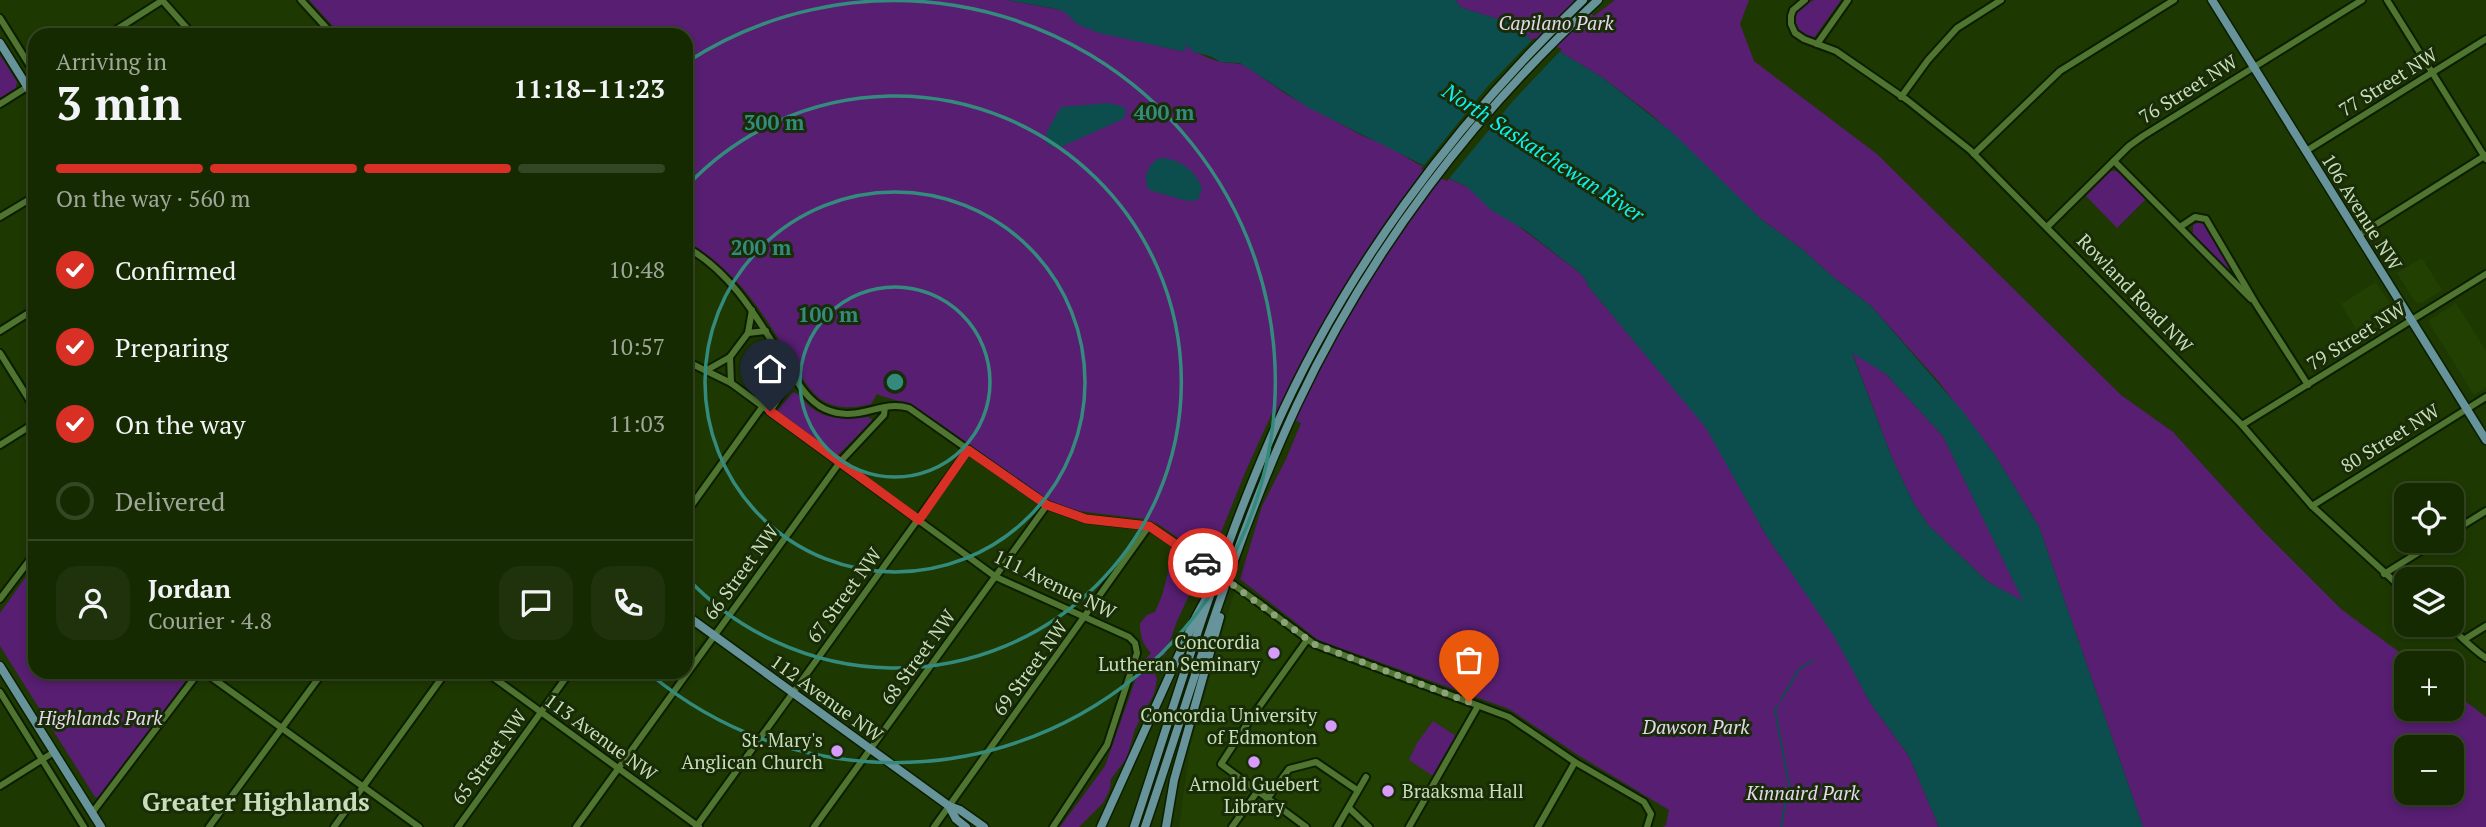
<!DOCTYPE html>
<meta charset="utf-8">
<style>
:root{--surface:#162a02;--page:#1f320c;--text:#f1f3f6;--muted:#9ea799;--line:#354624;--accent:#d93025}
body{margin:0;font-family:"PT Serif",serif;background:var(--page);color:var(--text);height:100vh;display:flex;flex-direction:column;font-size:26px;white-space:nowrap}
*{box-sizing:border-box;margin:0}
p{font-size:23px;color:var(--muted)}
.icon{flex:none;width:38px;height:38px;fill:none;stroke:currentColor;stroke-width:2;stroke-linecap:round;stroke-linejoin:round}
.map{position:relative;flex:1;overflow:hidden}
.panel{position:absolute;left:28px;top:28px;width:665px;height:651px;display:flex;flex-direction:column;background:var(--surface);border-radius:21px;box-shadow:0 4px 10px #0003,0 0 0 2px var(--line)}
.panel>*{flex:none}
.buttons{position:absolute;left:2394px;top:483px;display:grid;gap:14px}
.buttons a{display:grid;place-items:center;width:70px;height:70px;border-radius:14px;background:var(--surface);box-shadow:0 4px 10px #0003,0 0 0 2px var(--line);font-size:35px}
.pin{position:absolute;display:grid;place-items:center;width:60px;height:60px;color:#fff;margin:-72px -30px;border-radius:50% 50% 50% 0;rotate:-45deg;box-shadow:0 0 7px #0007}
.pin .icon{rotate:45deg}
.courier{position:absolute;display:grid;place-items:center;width:70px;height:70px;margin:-35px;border:5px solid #d93025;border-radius:50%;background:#fff;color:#222;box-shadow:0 2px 9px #0007}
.summary em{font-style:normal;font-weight:800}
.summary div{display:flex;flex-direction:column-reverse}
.summary{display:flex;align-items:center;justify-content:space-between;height:119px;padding:0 28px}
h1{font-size:46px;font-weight:800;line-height:52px}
.bar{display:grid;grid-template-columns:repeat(4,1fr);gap:10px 7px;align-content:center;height:84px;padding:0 28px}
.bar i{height:9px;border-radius:5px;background:var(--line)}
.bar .on{background:var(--accent)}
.bar p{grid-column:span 4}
.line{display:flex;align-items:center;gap:18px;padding:0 28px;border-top:2px solid var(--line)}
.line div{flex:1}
.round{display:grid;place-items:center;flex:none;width:74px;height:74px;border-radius:21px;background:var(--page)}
ol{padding:0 28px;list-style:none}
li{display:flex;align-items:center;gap:21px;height:77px}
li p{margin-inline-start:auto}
li .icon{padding:7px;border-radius:50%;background:var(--accent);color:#fff;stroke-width:4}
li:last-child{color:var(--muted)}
li i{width:38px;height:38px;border:4px solid var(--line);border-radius:50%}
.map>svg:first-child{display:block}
.built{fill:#224002}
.green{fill:#571e71;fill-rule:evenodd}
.water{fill:#0c4e4d;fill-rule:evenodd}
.pier{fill:#1e3802}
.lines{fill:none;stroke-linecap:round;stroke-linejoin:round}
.stream{stroke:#0c4e4d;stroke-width:2}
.minor-casing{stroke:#0b1e00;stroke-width:10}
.major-casing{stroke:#0b1e00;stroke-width:11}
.minor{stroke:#507531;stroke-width:6}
.major{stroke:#67949b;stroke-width:8}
.minor-bridge-casing{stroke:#0b1e00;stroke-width:10;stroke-linecap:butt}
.minor-bridge{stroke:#507531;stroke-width:6}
.done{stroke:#8ca37a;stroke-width:7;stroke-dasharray:0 12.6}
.route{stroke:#d93025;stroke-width:9}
.ring{fill:none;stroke:#348b7d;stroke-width:3.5}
.poi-dot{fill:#d79bf9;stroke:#192c08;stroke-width:2.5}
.labels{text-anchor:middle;stroke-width:6;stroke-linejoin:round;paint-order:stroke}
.park-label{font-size:19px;font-style:italic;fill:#e6d7ef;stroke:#192c08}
.street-label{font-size:19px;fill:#c8ddba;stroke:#192c08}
.poi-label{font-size:19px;fill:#c8ddba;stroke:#192c08;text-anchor:end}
.water-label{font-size:21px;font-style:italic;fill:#0ef0ed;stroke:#192c08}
.district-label{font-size:26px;font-weight:bold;fill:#c8ddba;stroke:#192c08}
.centre{fill:#348b7d;stroke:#192c08;stroke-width:3.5}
.ring-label{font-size:21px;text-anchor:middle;font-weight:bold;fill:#348b7d;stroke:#192c08;stroke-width:6;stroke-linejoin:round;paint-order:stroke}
</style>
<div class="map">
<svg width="2486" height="827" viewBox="0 0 2486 827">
<rect width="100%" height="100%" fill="#1e3802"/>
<g class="built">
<path d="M2422 258 2442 290 2422 303 2415 302 2397 273Z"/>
<path d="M2376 282 2397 315 2396 324 2364 343 2341 304Z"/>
<path d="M2456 303 2486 351V387L2474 395 2428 321Z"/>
<path d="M1236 586 1307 640 1478 706 1409 827H1179L1190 747Z"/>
<path d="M686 624 702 635 703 640 697 648 686 640Z"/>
</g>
<g class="green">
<path d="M309 0H1007L1056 9 1066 12 1077 24 1099 32 1181 51 1185 50V45C1195 52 1210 60 1222 62 1231 64 1238 62 1246 66L1286 94 1363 136 1388 146 1416 163 1467 187 1579 272 1586 280 1588 286 1707 428 1766 535 1835 636 1871 704 1909 756 1939 827H1663L1666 825 1669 810 1578 755 1509 709 1318 640 1240 579 1262 506 1286 459 1301 423 1273 411 1244 475 1210 560 1158 524 1144 519 1078 511 1060 506 1042 496 916 407C903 400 890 400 877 394L871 404C854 408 836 410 820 399 805 387 796 366 786 351 759 306 733 268 686 242V35H341Z"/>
<path d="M1455 0H1573L1594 16 1615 0H1749L1740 24 1754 61 1877 154 2121 395 2173 432 2263 531 2341 609 2414 663H2406V709H2452V691L2486 717V827H2143L2039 527 1995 455 1938 381 1871 306 1833 277 1802 249 1762 220 1653 116 1603 78 1562 53 1529 39 1494 18 1462 8ZM2406 747H2452V793H2406Z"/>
<path d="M1814 0H1841L1814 38 1810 39 1798 32 1794 19 1799 8Z"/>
<path d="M0 55 17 82 15 91 0 100Z"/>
<path d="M2111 171H2118L2146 199 2117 228 2086 196Z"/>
<path d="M2200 222 2205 224 2229 263 2230 268 2227 269 2193 235V225Z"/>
<path d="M1852 352 1886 374 1943 436 2024 602 1988 582 1929 526 1914 504 1892 458Z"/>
<path d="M793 392C800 394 803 400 809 406 827 421 846 419 868 417L872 419 871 422 837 456 779 413 778 410Z"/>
<path d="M1169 550 1197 570 1193 587 1177 621 1165 655 1157 656 1151 664 1157 679 1154 694 1135 729 1127 758 1111 779 1110 789 1103 803 1079 827H1060L1105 766 1141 664 1151 653C1142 644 1140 635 1140 623L1147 615 1155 612C1164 593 1170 572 1169 550Z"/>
<path d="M35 564V672H192L101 798 95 797 0 646V613Z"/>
<path d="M1433 721 1459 738 1436 778 1409 760 1417 743Z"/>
</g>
<g class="water">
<path d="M1007 0H1455L1462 8 1524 27 1529 39 1562 53 1603 78 1673 133 1762 220 1802 249 1833 277 1871 306 1964 413 1995 455 2039 527 2143 827H1939L1909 756 1871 704 1834 636 1766 535 1706 428 1588 286 1586 280 1579 272 1525 230 1491 210 1467 187 1309 108 1240 63 1221 62 1210 56 1194 52 1185 45V51H1181L1099 33 1077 24 1066 13 1057 9ZM1852 353 1886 374 1943 436 2023 601 1988 582 1929 526 1914 504 1892 458Z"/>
<path d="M1108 103 1124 107 1126 112 1123 119 1063 146 1052 147 1046 143 1047 131 1061 107Z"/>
<path d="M1160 158C1178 158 1197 171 1202 189L1198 200 1187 201 1149 190C1142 178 1148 164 1160 158Z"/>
</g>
<path class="pier" d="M1534 38 1562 49 1513 101 1447 181 1421 169 1487 87Z"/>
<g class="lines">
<g class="stream">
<path d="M1781 700 1799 669 1813 660"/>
<path d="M1778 706 1775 710 1789 784 1781 827"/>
</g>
<g class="minor-casing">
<g id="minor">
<path d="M162 0 193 35"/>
<path d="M301 0 333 35"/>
<path d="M1805 0 1793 10 1791 16V24L1795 33 1804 39 1836 51 1907 100 1970 150 2242 425 2312 506 2406 592"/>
<path d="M2387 0 2486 159"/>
<path d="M0 18 35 74"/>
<path d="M108 35 163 0"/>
<path d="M1817 44 1848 0"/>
<path d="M1901 97 1928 60 1957 28 2001 0"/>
<path d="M0 104 35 82"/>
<path d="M2306 151 2486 39"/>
<path d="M1974 154 2060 71 2174 0"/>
<path d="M2114 161 2251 299"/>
<path d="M0 217 35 196"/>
<path d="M2047 227 2129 146 2143 136 2362 0"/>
<path d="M2180 227 2195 217 2206 219 2256 304 2308 385"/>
<path d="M2359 235 2486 155"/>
<path d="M686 247C728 270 753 311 778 351 791 370 803 399 825 409 859 424 880 399 909 408L1047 505 1086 519 1149 526 1185 550"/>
<path d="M752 310 748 333 766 331"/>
<path d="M0 331 35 309"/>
<path d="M0 353 35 409"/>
<path d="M730 357 748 333"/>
<path d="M686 361 731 383 996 577 1129 637 1135 643 1137 653 1107 745 1053 827"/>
<path d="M707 370 730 357 731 383"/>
<path d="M770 411 789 383 795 378"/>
<path d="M2242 425 2486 274"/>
<path d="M0 445 35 423"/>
<path d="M2312 506 2486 397"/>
<path d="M686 513 763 406"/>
<path d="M2452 532 2486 511"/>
<path d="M2384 574 2437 541"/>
<path d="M0 599 35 553"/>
<path d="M1259 603 1314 644 1509 717 1575 762 1644 802 1651 814 1647 827"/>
<path d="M2447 625C2461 636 2471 648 2486 658"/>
<path d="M2465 639 2486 626"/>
<path d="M204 672 419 827"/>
<path d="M486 672 699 827"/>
<path d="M0 692 84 827"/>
<path d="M0 786 54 752"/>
<path d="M1267 799 1289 769 1316 762 1357 790"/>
<path d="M1349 808 1369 827"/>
<path d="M92 813 199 672"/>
<path d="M209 827 323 672"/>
<path d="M334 827 446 672"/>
<path d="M458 827 570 672"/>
<path d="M576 827 840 462 884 415 885 407"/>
<path d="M696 827 968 450"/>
<path d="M814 827 1047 505"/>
<path d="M934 827 1149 526"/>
<path d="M1232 827 1257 792"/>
<path d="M1306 827 1221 764 1249 721 1307 640"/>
<path d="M1337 827 1366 777"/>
<path d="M1409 827 1478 706"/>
<path d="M1538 827 1575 762"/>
</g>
</g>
<g class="major-casing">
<g id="major">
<path d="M2212 0 2486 440"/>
<path d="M0 43 35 99"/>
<path d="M686 615 949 806 960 810 984 827"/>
<path d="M0 666 101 827"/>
<path d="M949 806 956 819 966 827"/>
<path d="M1101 827 1196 617 1208 595"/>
<path d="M1134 827C1177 698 1215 566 1269 442 1341 275 1452 125 1583 0"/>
<path d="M1145 827C1193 686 1234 540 1297 405 1369 252 1473 114 1598 0"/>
<path d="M1166 827 1174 780 1220 617"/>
</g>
</g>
<use href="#minor" class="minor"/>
<use href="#major" class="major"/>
<g class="minor-bridge-casing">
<path id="minor-bridge" d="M1185 550 1259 603"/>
</g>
<use href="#minor-bridge" class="minor-bridge"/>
</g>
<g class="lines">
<path class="done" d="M1203 563 1314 644 1469 702"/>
<path class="route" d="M770 411 919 520 968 450 1047 505 1086 519 1149 526 1203 563"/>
</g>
<g class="ring">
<circle cx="895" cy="382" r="95"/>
<circle cx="895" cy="382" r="190"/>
<path d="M688 185A286 286 0 1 1 688 579"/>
<path d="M687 62A381 381 0 1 1 650 674"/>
</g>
<g class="poi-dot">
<circle cx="1274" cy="653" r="7"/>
<circle cx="1331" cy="726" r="7"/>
<circle cx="837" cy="751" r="7"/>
<circle cx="1254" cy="762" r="7"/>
<circle cx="1388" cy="791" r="7"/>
</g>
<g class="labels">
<g class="park-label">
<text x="1556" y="30">Capilano Park</text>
<text x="100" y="725">Highlands Park</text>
<text x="1696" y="734">Dawson Park</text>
<text x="1803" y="800">Kinnaird Park</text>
</g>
<g class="street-label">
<text transform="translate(2388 82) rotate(-32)" y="7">77 Street NW</text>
<text transform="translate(2188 89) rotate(-32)" y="7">76 Street NW</text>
<text transform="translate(2362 212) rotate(58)" y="7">106 Avenue NW</text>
<text transform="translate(2135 293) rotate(46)" y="7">Rowland Road NW</text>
<text transform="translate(2356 336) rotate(-32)" y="7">79 Street NW</text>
<text transform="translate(2390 438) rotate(-32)" y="7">80 Street NW</text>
<text transform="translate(741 572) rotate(-54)" y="7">66 Street NW</text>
<text transform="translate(1055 584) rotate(26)" y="7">111 Avenue NW</text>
<text transform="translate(844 595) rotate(-54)" y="7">67 Street NW</text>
<text transform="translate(918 657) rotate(-54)" y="7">68 Street NW</text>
<text transform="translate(1030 668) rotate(-54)" y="7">69 Street NW</text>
<text transform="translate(827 698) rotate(36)" y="7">112 Avenue NW</text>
<text transform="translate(601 737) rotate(36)" y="7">113 Avenue NW</text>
<text transform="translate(489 757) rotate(-54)" y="7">65 Street NW</text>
</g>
<g class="poi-label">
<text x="1260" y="649">Concordia<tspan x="1260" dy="22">Lutheran Seminary</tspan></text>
<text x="1317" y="722">Concordia University<tspan x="1317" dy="22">of Edmonton</tspan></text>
<text x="823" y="747">St. Mary's<tspan x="823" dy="22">Anglican Church</tspan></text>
<text x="1254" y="791" text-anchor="middle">Arnold Guebert<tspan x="1254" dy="22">Library</tspan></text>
<text x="1402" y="798" text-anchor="start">Braaksma Hall</text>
</g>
<g class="water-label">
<text transform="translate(1543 153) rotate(33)" y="7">North Saskatchewan River</text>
</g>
<g class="district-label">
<text x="256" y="811">Greater Highlands</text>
</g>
</g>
<circle cx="895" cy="382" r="10" class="centre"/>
<g class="ring-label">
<text x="1164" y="120">400 m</text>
<text x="774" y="130">300 m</text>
<text x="761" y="255">200 m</text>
<text x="828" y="322">100 m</text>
</g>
</svg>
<div class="buttons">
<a><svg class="icon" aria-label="locate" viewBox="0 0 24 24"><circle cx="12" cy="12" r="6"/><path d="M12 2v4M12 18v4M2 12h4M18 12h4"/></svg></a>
<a><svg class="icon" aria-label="layers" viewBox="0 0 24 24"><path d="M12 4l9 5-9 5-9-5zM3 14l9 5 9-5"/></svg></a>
<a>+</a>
<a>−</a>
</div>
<div class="pin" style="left:1469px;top:702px;background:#ea580c"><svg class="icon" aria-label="bag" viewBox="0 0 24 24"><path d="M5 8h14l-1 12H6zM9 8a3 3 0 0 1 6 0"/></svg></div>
<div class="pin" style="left:770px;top:411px;background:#1f2937"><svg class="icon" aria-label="home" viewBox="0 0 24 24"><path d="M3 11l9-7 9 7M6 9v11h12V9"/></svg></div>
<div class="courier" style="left:1203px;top:563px"><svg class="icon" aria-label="car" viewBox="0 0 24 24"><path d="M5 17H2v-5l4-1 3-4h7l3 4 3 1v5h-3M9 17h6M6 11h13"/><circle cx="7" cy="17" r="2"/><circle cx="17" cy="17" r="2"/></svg></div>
<section class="panel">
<div class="summary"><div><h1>3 min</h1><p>Arriving in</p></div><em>11:18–11:23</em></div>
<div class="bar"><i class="on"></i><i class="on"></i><i class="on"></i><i></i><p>On the way · 560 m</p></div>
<ol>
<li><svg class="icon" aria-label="check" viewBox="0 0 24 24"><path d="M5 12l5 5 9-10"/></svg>Confirmed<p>10:48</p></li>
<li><svg class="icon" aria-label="check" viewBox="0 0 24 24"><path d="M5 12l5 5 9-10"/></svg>Preparing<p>10:57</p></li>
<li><svg class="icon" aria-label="check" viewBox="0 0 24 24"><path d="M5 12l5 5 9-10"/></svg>On the way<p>11:03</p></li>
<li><i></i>Delivered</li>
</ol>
<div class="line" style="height:126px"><a class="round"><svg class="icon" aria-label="person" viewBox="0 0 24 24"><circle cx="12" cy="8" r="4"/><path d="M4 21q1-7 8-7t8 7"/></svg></a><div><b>Jordan</b><p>Courier · 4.8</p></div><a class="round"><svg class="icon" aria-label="chat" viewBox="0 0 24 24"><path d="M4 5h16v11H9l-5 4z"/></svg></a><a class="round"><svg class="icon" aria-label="phone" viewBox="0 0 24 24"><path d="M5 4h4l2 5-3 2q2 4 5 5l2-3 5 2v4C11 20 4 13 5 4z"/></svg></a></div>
</section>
</div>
